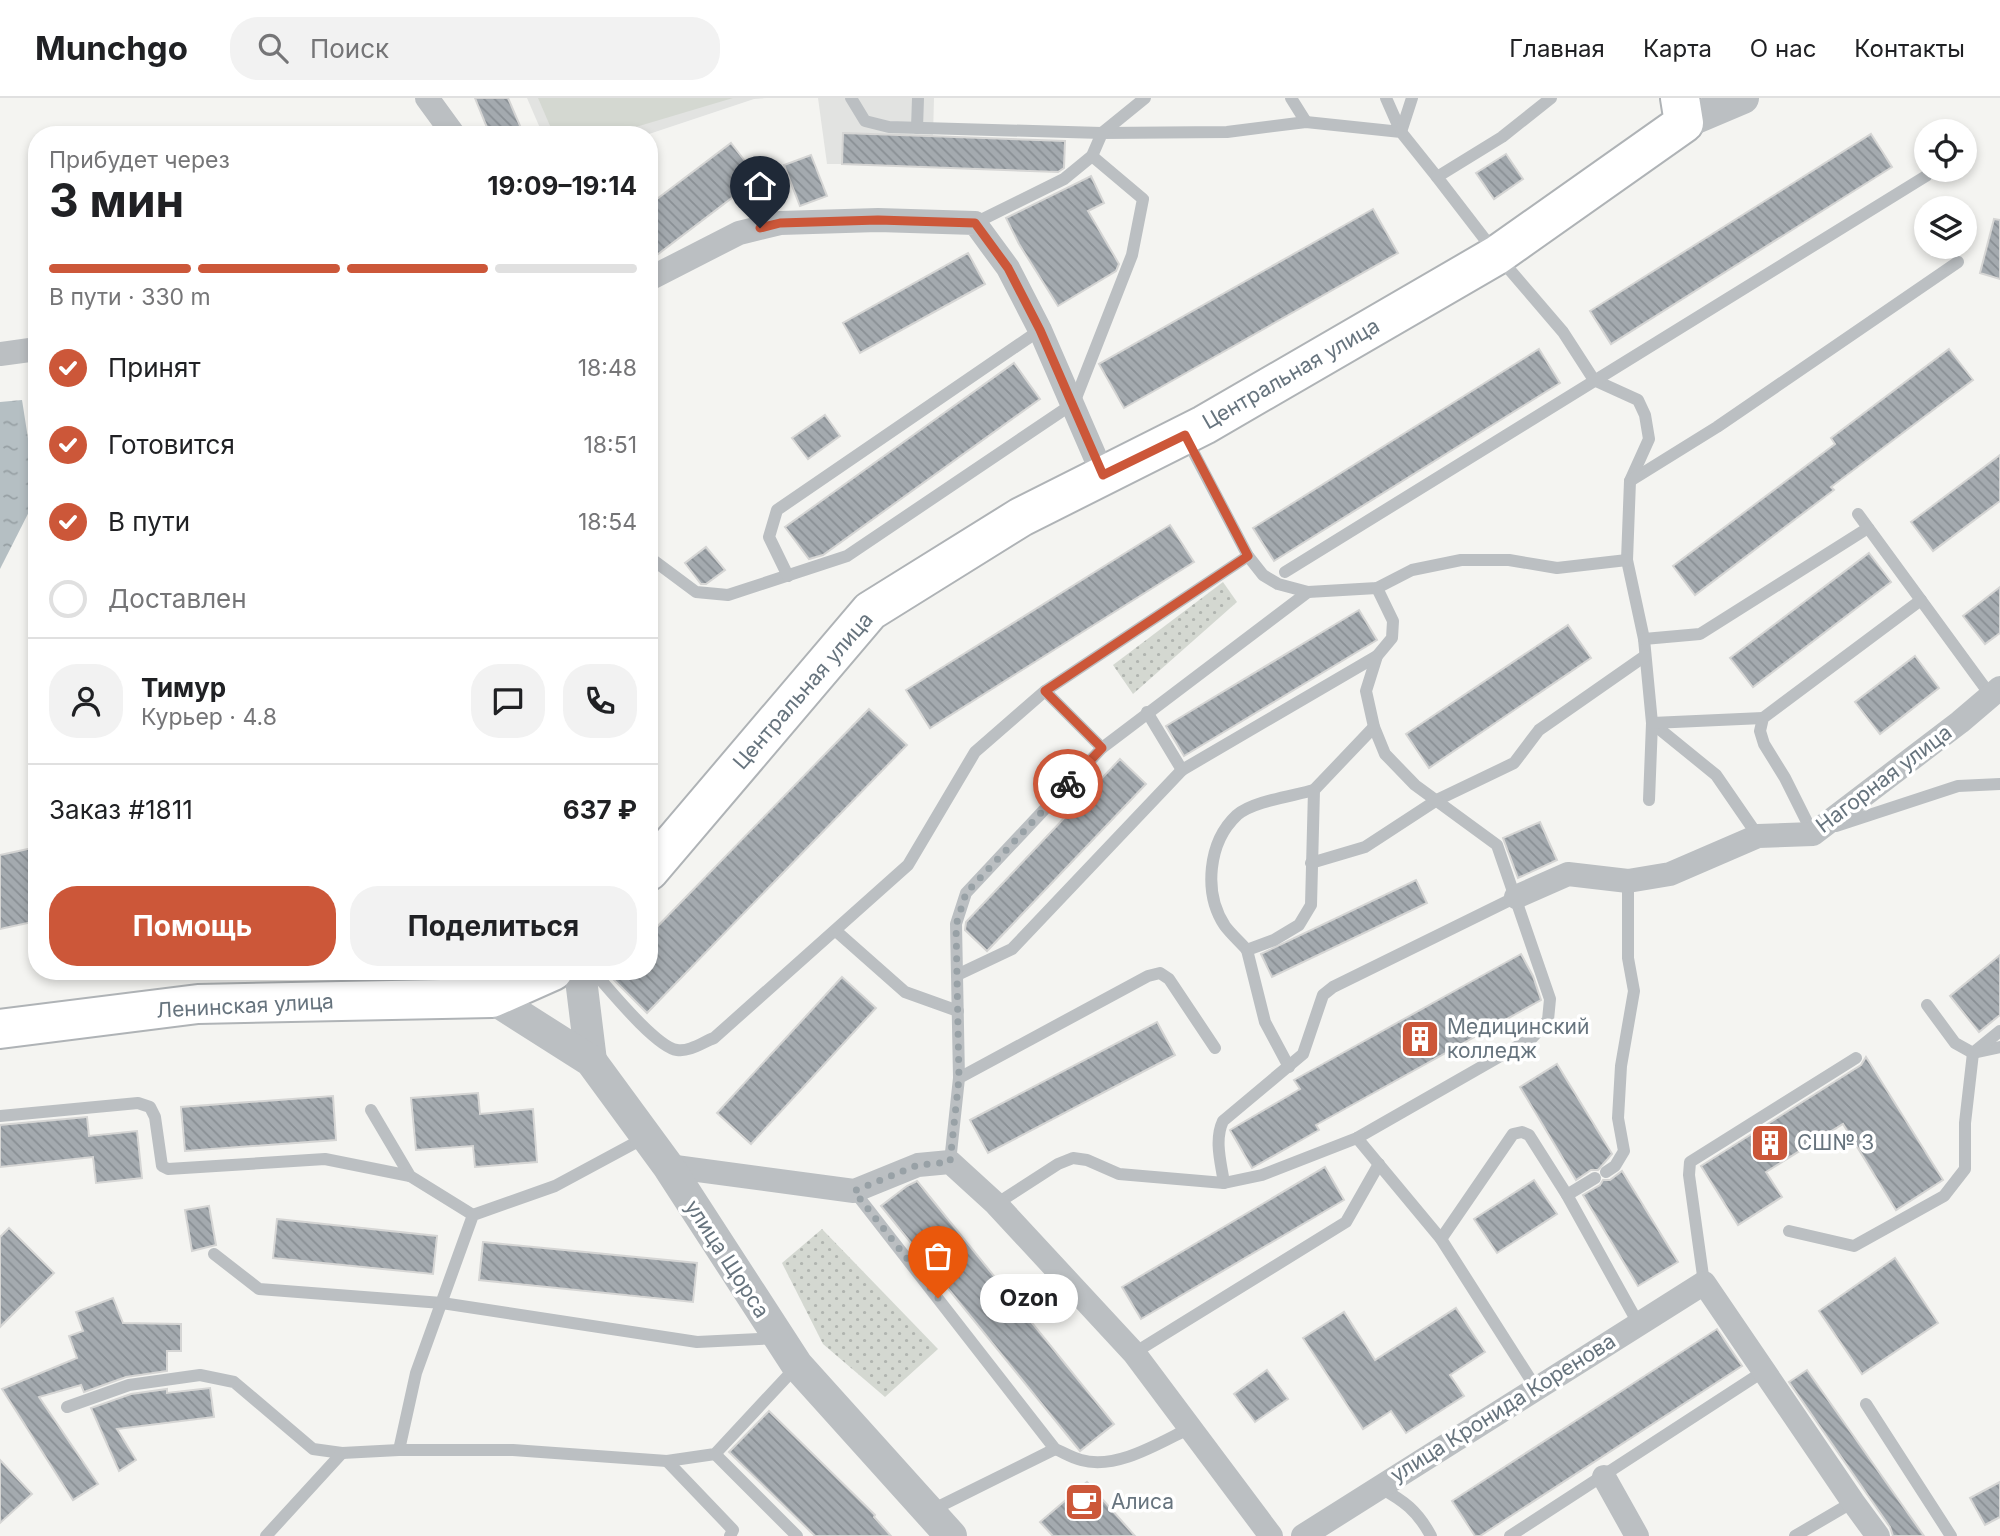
<!DOCTYPE html>
<html lang="ru">
<meta charset="utf-8">
<style>
:root{--surface:#fff;--page:#f2f2f2;--text:#202124;--muted:#757577;--line:#e0e0e0;--accent:#cc5739}
body{margin:0;font-family:Inter,sans-serif;background:var(--page);color:var(--text);height:100vh;display:flex;flex-direction:column;font-size:26px;white-space:nowrap}
*{box-sizing:border-box;margin:0}
p{font-size:23px;color:var(--muted)}
.icon{flex:none;width:38px;height:38px;fill:none;stroke:currentColor;stroke-width:2;stroke-linecap:round;stroke-linejoin:round}
.map{position:relative;flex:1;overflow:hidden}
.panel{position:absolute;left:28px;top:28px;width:630px;height:854px;display:flex;flex-direction:column;background:var(--surface);border-radius:28px;box-shadow:0 4px 10px #0003}
.panel>*{flex:none}
.fabs{position:absolute;left:1914px;top:21px;display:grid;gap:14px}
.fabs a{display:grid;place-items:center;width:63px;height:63px;border-radius:50%;background:var(--surface);box-shadow:0 4px 10px #0003;font-size:35px}
.pin{position:absolute;display:grid;place-items:center;width:60px;height:60px;color:#fff;margin:-72px -30px;border-radius:50% 50% 50% 0;rotate:-45deg;box-shadow:0 0 7px #0007}
.pin .icon{rotate:45deg}
.courier{position:absolute;display:grid;place-items:center;width:70px;height:70px;margin:-35px;border:5px solid #cc5739;border-radius:50%;background:#fff;color:#222;box-shadow:0 2px 9px #0007}
.bubble{position:absolute;height:49px;border-radius:24px;background:var(--surface);box-shadow:0 4px 10px #0003;font-size:23px;font-weight:700;line-height:49px;text-align:center}
.overview em{font-style:normal;font-weight:700}
.overview div{display:flex;flex-direction:column-reverse}
.overview{display:flex;align-items:center;justify-content:space-between;height:119px;padding:0 21px}
h1{font-size:46px;font-weight:700;line-height:52px}
.bar{display:grid;grid-template-columns:repeat(4,1fr);gap:10px 7px;align-content:center;height:84px;padding:0 21px}
.bar i{height:9px;border-radius:5px;background:var(--line)}
.bar .selected{background:var(--accent)}
.bar p{grid-column:span 4}
.line{display:flex;align-items:center;gap:18px;padding:0 21px;border-top:2px solid var(--line)}
.line div{flex:1}
.round{display:grid;place-items:center;flex:none;width:74px;height:74px;border-radius:28px;background:var(--page)}
ol{padding:0 21px;list-style:none}
li{display:flex;align-items:center;gap:21px;height:77px}
li p{margin-inline-start:auto}
li .icon{padding:7px;border-radius:50%;background:var(--accent);color:#fff;stroke-width:4}
li:last-child{color:var(--muted)}
li i{width:38px;height:38px;border:4px solid var(--line);border-radius:50%}
.action{display:flex;gap:14px;margin-top:auto;padding:14px 21px}
.action a{flex:1;height:80px;border-radius:28px;background:var(--accent);color:#fff;font-size:28px;font-weight:700;line-height:80px;text-align:center}
.action a+a{background:var(--page);color:var(--text)}
header{display:flex;align-items:center;gap:42px;box-sizing:border-box;height:98px;padding:0 35px;background:var(--surface);border-bottom:2px solid var(--line)}
header strong{font-size:33px}
nav{display:flex;gap:38px;margin-inline-start:auto;font-size:24px}
.search{width:490px;height:63px;background:var(--page);display:flex;align-items:center;gap:18px;box-sizing:border-box;padding:0 24px;border-radius:28px;color:var(--muted);font-size:26px}
.map>svg:first-child{display:block}
.built{fill:#e2e3e1}
.grass{fill:url(#grass-dots)}
.pitch{fill:#d4d8d1}
.water{fill:url(#water-ripples)}
.building{fill:url(#building-back-hatch);stroke:#d5d5d4;stroke-width:2}
.lines{fill:none;stroke-linecap:round;stroke-linejoin:round}
.primary-casing{stroke:#afb3b6;stroke-width:42}
.service{stroke:#bbbfc2;stroke-width:12}
.minor{stroke:#bbbfc2;stroke-width:24}
.tertiary{stroke:#bbbfc2;stroke-width:32}
.primary{stroke:#fff;stroke-width:38}
.done{stroke:#98a1a6;stroke-width:7;stroke-dasharray:0 12.6}
.route{stroke:#cc5739;stroke-width:9}
.labels{text-anchor:middle;stroke-width:7;stroke-linejoin:round;paint-order:stroke}
.street-label{font-size:21px;fill:#67747e;stroke:#fff}
.poi-label{font-size:21px;fill:#67747e;stroke:#fff;text-anchor:start}
</style>
<header>
<strong>Munchgo</strong>
<div class="search"><svg class="icon" aria-label="search" viewBox="0 0 24 24"><circle cx="10" cy="10" r="6"/><path d="M15 15l6 6"/></svg>Поиск</div>
<nav><a>Главная</a><a>Карта</a><a>О нас</a><a>Контакты</a></nav>
</header>
<div class="map">
<svg width="2000" height="1438" viewBox="0 0 2000 1438">
<defs>
<pattern id="grass-dots" width="8" height="8" patternUnits="userSpaceOnUse" patternTransform="scale(1.75)"><rect width="8" height="8" fill="#d4d8d1"/><path d="M2 2h.1M6 6h.1" fill="none" stroke="#b0b4af" stroke-width="1.8" stroke-linecap="round"/></pattern>
<pattern id="water-ripples" width="26" height="14" patternUnits="userSpaceOnUse" patternTransform="scale(1.75)"><rect width="26" height="14" fill="#b5bfc3"/><path d="M2 4q2-2 4 0t4 0M15 11q2-2 4 0t4 0" fill="none" stroke="#97a0a4"/></pattern>
<pattern id="building-back-hatch" width="6" height="6" patternUnits="userSpaceOnUse" patternTransform="scale(1.75)"><rect width="6" height="6" fill="#a4aaaf"/><path d="M-1 5l2 2M0 0l6 6M5-1l2 2" fill="none" stroke="#898f94"/></pattern>
</defs>
<rect width="100%" height="100%" fill="#f4f4f1"/>
<g class="built">
<path d="M527 0H766L754 1 646 37H543Z"/>
<path d="M818 0H934L933 38 843 35 842 66H827Z"/>
</g>
<g class="grass">
<path d="M1223 484 1237 504 1133 596 1113 567Z"/>
<path d="M822 1131 938 1251 885 1299 823 1246 782 1165Z"/>
</g>
<path class="pitch" d="M538 0H733L609 37H554Z"/>
<path class="water" d="M22 302 37 398 0 471V304Z"/>
<g class="building">
<path d="M475 0H508L524 37H490Z"/>
<path d="M843 35 1065 43 1064 70 1058 74 842 66Z"/>
<path d="M1871 36 1892 69 1611 246 1590 213Z"/>
<path d="M731 45 758 80 649 163V107Z"/>
<path d="M1506 56 1523 81 1494 101 1476 75Z"/>
<path d="M811 57 827 98 800 108 784 67Z"/>
<path d="M1091 78 1104 105 1088 113 1119 166 1116 173 1058 208 1019 146 1006 120Z"/>
<path d="M1373 111 1398 155 1124 310 1099 266Z"/>
<path d="M1994 121 2000 122V181L1980 175Z"/>
<path d="M968 155 985 186 860 255 843 225Z"/>
<path d="M1539 251 1560 285 1274 463 1253 430Z"/>
<path d="M1949 251 1973 282 1831 389 1834 392 1695 497 1673 468 1835 346 1831 340Z"/>
<path d="M1014 265 1040 301 823 457 809 461 785 429Z"/>
<path d="M825 317 840 338 808 361 792 340Z"/>
<path d="M2000 357V403L1933 453 1911 424Z"/>
<path d="M1170 427 1194 464 930 630 906 592Z"/>
<path d="M706 449 725 472 706 486H701L685 465Z"/>
<path d="M1869 455 1891 484 1753 589 1730 560Z"/>
<path d="M2000 489V535L1985 546 1963 518Z"/>
<path d="M1359 512 1377 542 1184 658 1166 628Z"/>
<path d="M1568 527 1591 560 1429 670 1406 636Z"/>
<path d="M1915 558 1939 590 1880 636 1855 604Z"/>
<path d="M869 611 907 647 647 915 605 873H649V837Z"/>
<path d="M1120 661 1146 686 987 853 965 832 966 824Z"/>
<path d="M1540 724 1557 762 1518 780 1503 740Z"/>
<path d="M37 749V823L0 831V757Z"/>
<path d="M1416 782 1427 805 1272 879 1261 856Z"/>
<path d="M1521 856 1533 878 1541 902 1316 1027 1319 1032 1252 1070 1230 1032 1300 991 1294 982Z"/>
<path d="M2000 857V917L1979 934 1950 898Z"/>
<path d="M842 879 876 910 751 1046 717 1015Z"/>
<path d="M1157 924 1175 957 988 1055 970 1022Z"/>
<path d="M1866 959 1943 1082 1896 1112 1843 1026 1766 1074 1782 1099 1738 1127 1701 1068 1861 967Z"/>
<path d="M1557 966 1612 1056 1598 1072H1591L1576 1082 1520 989Z"/>
<path d="M478 995 480 1016 533 1011 537 1064 475 1069 473 1048 416 1052 411 1000Z"/>
<path d="M333 998 336 1042 185 1053 181 1009Z"/>
<path d="M87 1019 89 1038 137 1033 142 1080 96 1085 93 1059 0 1069V1027Z"/>
<path d="M1325 1069 1344 1102 1141 1221 1122 1189Z"/>
<path d="M1622 1073 1678 1164 1638 1188 1583 1097 1600 1087 1603 1082H1610Z"/>
<path d="M1534 1082 1557 1116 1497 1155 1474 1121Z"/>
<path d="M917 1083 1114 1326 1080 1353 881 1108 907 1088Z"/>
<path d="M209 1108 216 1147 192 1153 185 1112Z"/>
<path d="M277 1121 437 1138 433 1176 273 1160Z"/>
<path d="M9 1130 54 1175 0 1229V1139Z"/>
<path d="M483 1144 697 1165 693 1204 479 1182Z"/>
<path d="M1895 1160 1938 1225 1862 1276 1819 1213Z"/>
<path d="M113 1200 123 1225 181 1226V1253H167V1273L126 1279 84 1294 81 1287 39 1299 98 1386 73 1402 2 1291 77 1260 69 1238 83 1233 76 1214Z"/>
<path d="M1456 1210 1485 1254 1450 1277 1464 1298 1406 1335 1391 1313 1363 1331 1303 1240 1344 1214 1375 1262Z"/>
<path d="M1717 1231 1742 1268 1480 1438H1475L1452 1403Z"/>
<path d="M1267 1272 1288 1301 1255 1324 1234 1296Z"/>
<path d="M1807 1272 1924 1438H1893L1890 1429 1789 1284Z"/>
<path d="M210 1290 214 1319 117 1331 136 1362 119 1373 91 1310 131 1296 167 1291V1295Z"/>
<path d="M769 1313 875 1417 874 1419 891 1438H815L729 1354Z"/>
<path d="M0 1362 32 1396 0 1425Z"/>
<path d="M1087 1384 1135 1438H1053L1040 1424Z"/>
<path d="M2000 1384V1419L1985 1427 1970 1400Z"/>
</g>
<g class="lines">
<g class="primary-casing">
<g id="primary">
<path d="M649 773 870 513 1021 419 1204 327 1497 157 1684 25 1680 0"/>
<path d="M0 931 198 906 492 900 553 873"/>
</g>
</g>
<g class="service">
<path d="M851 0 865 23 889 29 1102 35 1227 34 1306 24 1401 34 1437 79"/>
<path d="M1291 0 1306 24"/>
<path d="M1386 0 1401 34"/>
<path d="M1551 0 1502 39 1437 79 1497 157 1563 234 1594 282 1638 302 1645 317 1649 341 1630 383 1627 462 1644 541 1652 625 1649 702"/>
<path d="M917 30 918 0"/>
<path d="M1401 34 1412 0"/>
<path d="M975 125 1064 81 1092 58 1102 35 1145 0"/>
<path d="M1186 340 1248 458 1263 477 1278 486 1308 494 1377 490 1412 472 1461 462H1509L1557 470 1627 462"/>
<path d="M1630 383 1717 329 1958 164"/>
<path d="M1858 416 1991 598"/>
<path d="M649 459 696 494 728 497 847 458 1074 305 1132 157 1143 101 1092 58"/>
<path d="M1285 474 1926 78"/>
<path d="M788 478 769 439 777 412 1040 232"/>
<path d="M1644 541 1700 536 1868 430"/>
<path d="M1045 593 1102 650"/>
<path d="M1147 614 1182 672"/>
<path d="M1652 625 1716 677 1758 738"/>
<path d="M1652 625 1763 620"/>
<path d="M1836 728 1958 688 2000 686"/>
<path d="M1816 735 1813 736 1785 680 1764 646 1760 633 1763 620 1921 502"/>
<path d="M1311 765 1365 749 1437 702 1514 665 1539 632 1645 558"/>
<path d="M836 833 905 894 958 913"/>
<path d="M1247 852C1240 844 1231 836 1225 828 1203 795 1208 744 1237 717 1253 703 1293 698 1314 692"/>
<path d="M593 873C609 891 656 949 677 952 690 954 703 944 714 940L908 767 975 654 1045 593 1248 458"/>
<path d="M957 877 1012 851 1182 672 1377 558"/>
<path d="M1927 907 1955 945 1973 955 2000 949"/>
<path d="M1289 969 1265 924 1247 852 1274 842 1299 827 1311 807 1314 692 1374 629"/>
<path d="M959 980 956 826 966 795 1102 650 1308 494"/>
<path d="M371 1012 410 1078 473 1117"/>
<path d="M0 1018 138 1005 150 1009 155 1019 162 1068 168 1071 325 1061 410 1078"/>
<path d="M1357 1040 1441 1141 1536 1290"/>
<path d="M950 1064 959 980 1148 878 1160 875 1169 881 1215 950"/>
<path d="M1606 1074 1615 1068 1624 1053 1618 1020 1621 968 1634 893 1628 860V783"/>
<path d="M1224 1085C1221 1065 1214 1042 1223 1023L1303 956 1323 897 1333 889 1516 799"/>
<path d="M854 1093 1055 1351C1063 1354 1072 1360 1081 1362 1117 1372 1159 1345 1190 1330"/>
<path d="M1567 1097 1595 1080"/>
<path d="M996 1106 1058 1066 1073 1060 1087 1062 1119 1076 1224 1085 1262 1077 1357 1040 1532 940 1548 922 1550 901 1497 747 1415 687 1385 656 1374 629 1366 593 1377 558 1392 540 1393 523 1377 490"/>
<path d="M1789 1133 1854 1148 1944 1098 1965 1071V1025L1973 955 2000 933"/>
<path d="M1441 1141 1513 1036 1522 1034 1529 1037 1567 1097 1638 1225"/>
<path d="M214 1156 259 1191 442 1205 697 1244 777 1240"/>
<path d="M1704 1185 1689 1077 1690 1064 1856 960"/>
<path d="M1134 1255 1346 1124 1379 1066"/>
<path d="M1866 1306 1951 1438"/>
<path d="M67 1309 129 1287 200 1277 234 1284 313 1351 342 1355 399 1352H513L667 1363 715 1356 797 1268"/>
<path d="M399 1352 416 1275 473 1117 555 1088 646 1039"/>
<path d="M715 1356 797 1438"/>
<path d="M667 1363 733 1432 730 1438"/>
<path d="M1379 1389C1404 1403 1417 1412 1431 1438"/>
<path d="M930 1413 1055 1351"/>
<path d="M266 1438 342 1355"/>
<path d="M1510 1438 1764 1273"/>
<path d="M1795 1438 1853 1404"/>
</g>
<g class="minor">
<path d="M427 0 454 37"/>
<path d="M649 181 739 135 780 125 878 122 975 125 1008 170 1040 232 1103 377"/>
<path d="M0 256 37 251"/>
<path d="M1516 799 1568 776 1628 783 1670 776 1758 738 1813 736 1960 624 2000 590"/>
<path d="M668 1068 854 1093 918 1067 950 1064 996 1106 1134 1255 1271 1438"/>
<path d="M1604 1379 1637 1438"/>
<path d="M1303 1438 1704 1185 1853 1404 1878 1438"/>
</g>
<g class="tertiary">
<path d="M1684 25 1743 0"/>
<path d="M580 873 591 963"/>
<path d="M492 900 591 963 668 1068 797 1267 951 1438"/>
</g>
<use href="#primary" class="primary"/>
</g>
<g class="lines">
<path class="done" d="M938 1200 854 1093 918 1067 950 1064 959 980 956 827 966 795 1068 686"/>
<path class="route" d="M760 130 780 125 878 122 975 125 1008 170 1040 232 1103 377 1185 337 1248 458 1045 593 1102 650 1068 686"/>
</g>
<defs>
<g id="building-square" transform="scale(2.0125)"><rect x="-9" y="-9" width="18" height="18" rx="4" fill="#cc5739" stroke="#fff"/><path d="M-4-6H4V6H1V3H-1V6H-4ZM-2.5-4.3h1.7v1.8h-1.7ZM.8-4.3h1.7v1.8H.8ZM-2.5-1h1.7V.8h-1.7ZM.8-1h1.7V.8H.8Z" fill="#fff"/></g>
<g id="cafe-square" transform="scale(2.0125)"><rect x="-9" y="-9" width="18" height="18" rx="4" fill="#cc5739" stroke="#fff"/><path d="M-5.5-4.5H6V0H3Q3 3.5 0 3.5H-2.5Q-5.5 3.5-5.5 0ZM3-3.2v2h1.7v-2ZM-6 4.5H4V6H-6Z" fill="#fff"/></g>
</defs>
<g fill-rule="evenodd">
<use href="#building-square" x="1420" y="941"/>
<use href="#building-square" x="1770" y="1045"/>
<use href="#cafe-square" x="1084" y="1404"/>
</g>
<g class="labels">
<g class="street-label">
<text transform="translate(1291 276) rotate(-30)" y="7">Центральная улица</text>
<text transform="translate(803 593) rotate(-49)" y="7">Центральная улица</text>
<text transform="translate(1884 681) rotate(-37)" y="7">Нагорная улица</text>
<text transform="translate(245 908) rotate(-3)" y="7">Ленинская улица</text>
<text transform="translate(727 1161) rotate(57)" y="7">улица Щорса</text>
<text transform="translate(1503 1310) rotate(-32)" y="7">улица Кронида Коренова</text>
</g>
<g class="poi-label">
<text x="1447" y="936">Медицинский<tspan x="1447" dy="24">колледж</tspan></text>
<text x="1797" y="1052">СШ№ 3</text>
<text x="1111" y="1411">Алиса</text>
</g>
</g>
</svg>
<div class="fabs">
<a><svg class="icon" aria-label="locate" viewBox="0 0 24 24"><circle cx="12" cy="12" r="6"/><path d="M12 2v4M12 18v4M2 12h4M18 12h4"/></svg></a>
<a><svg class="icon" aria-label="layers" viewBox="0 0 24 24"><path d="M12 4l9 5-9 5-9-5zM3 14l9 5 9-5"/></svg></a>
</div>
<div class="pin" style="left:938px;top:1200px;background:#ea580c"><svg class="icon" aria-label="bag" viewBox="0 0 24 24"><path d="M5 8h14l-1 12H6zM9 8a3 3 0 0 1 6 0"/></svg></div>
<div class="pin" style="left:760px;top:130px;background:#1f2937"><svg class="icon" aria-label="home" viewBox="0 0 24 24"><path d="M3 11l9-7 9 7M6 9v11h12V9"/></svg></div>
<div class="courier" style="left:1068px;top:686px"><svg class="icon" aria-label="bike" viewBox="0 0 24 24"><circle cx="6" cy="16" r="4"/><circle cx="18" cy="16" r="4"/><path d="M6 16l4-8h5l3 8M10 8l3 8H6M13 5h3"/></svg></div>
<div class="bubble" style="left:980px;top:1176px;width:98px">Ozon</div>
<section class="panel">
<div class="overview"><div><h1>3 мин</h1><p>Прибудет через</p></div><em>19:09–19:14</em></div>
<div class="bar"><i class="selected"></i><i class="selected"></i><i class="selected"></i><i></i><p>В пути · 330 m</p></div>
<ol>
<li><svg class="icon" aria-label="check" viewBox="0 0 24 24"><path d="M5 12l5 5 9-10"/></svg>Принят<p>18:48</p></li>
<li><svg class="icon" aria-label="check" viewBox="0 0 24 24"><path d="M5 12l5 5 9-10"/></svg>Готовится<p>18:51</p></li>
<li><svg class="icon" aria-label="check" viewBox="0 0 24 24"><path d="M5 12l5 5 9-10"/></svg>В пути<p>18:54</p></li>
<li><i></i>Доставлен</li>
</ol>
<div class="line" style="height:126px"><a class="round"><svg class="icon" aria-label="person" viewBox="0 0 24 24"><circle cx="12" cy="8" r="4"/><path d="M4 21q1-7 8-7t8 7"/></svg></a><div><b>Тимур</b><p>Курьер · 4.8</p></div><a class="round"><svg class="icon" aria-label="chat" viewBox="0 0 24 24"><path d="M4 5h16v11H9l-5 4z"/></svg></a><a class="round"><svg class="icon" aria-label="phone" viewBox="0 0 24 24"><path d="M5 4h4l2 5-3 2q2 4 5 5l2-3 5 2v4C11 20 4 13 5 4z"/></svg></a></div>
<div class="line" style="height:91px"><div>Заказ #1811</div><b>637 ₽</b></div>
<div class="action"><a>Помощь</a><a>Поделиться</a></div>
</section>
</div>
